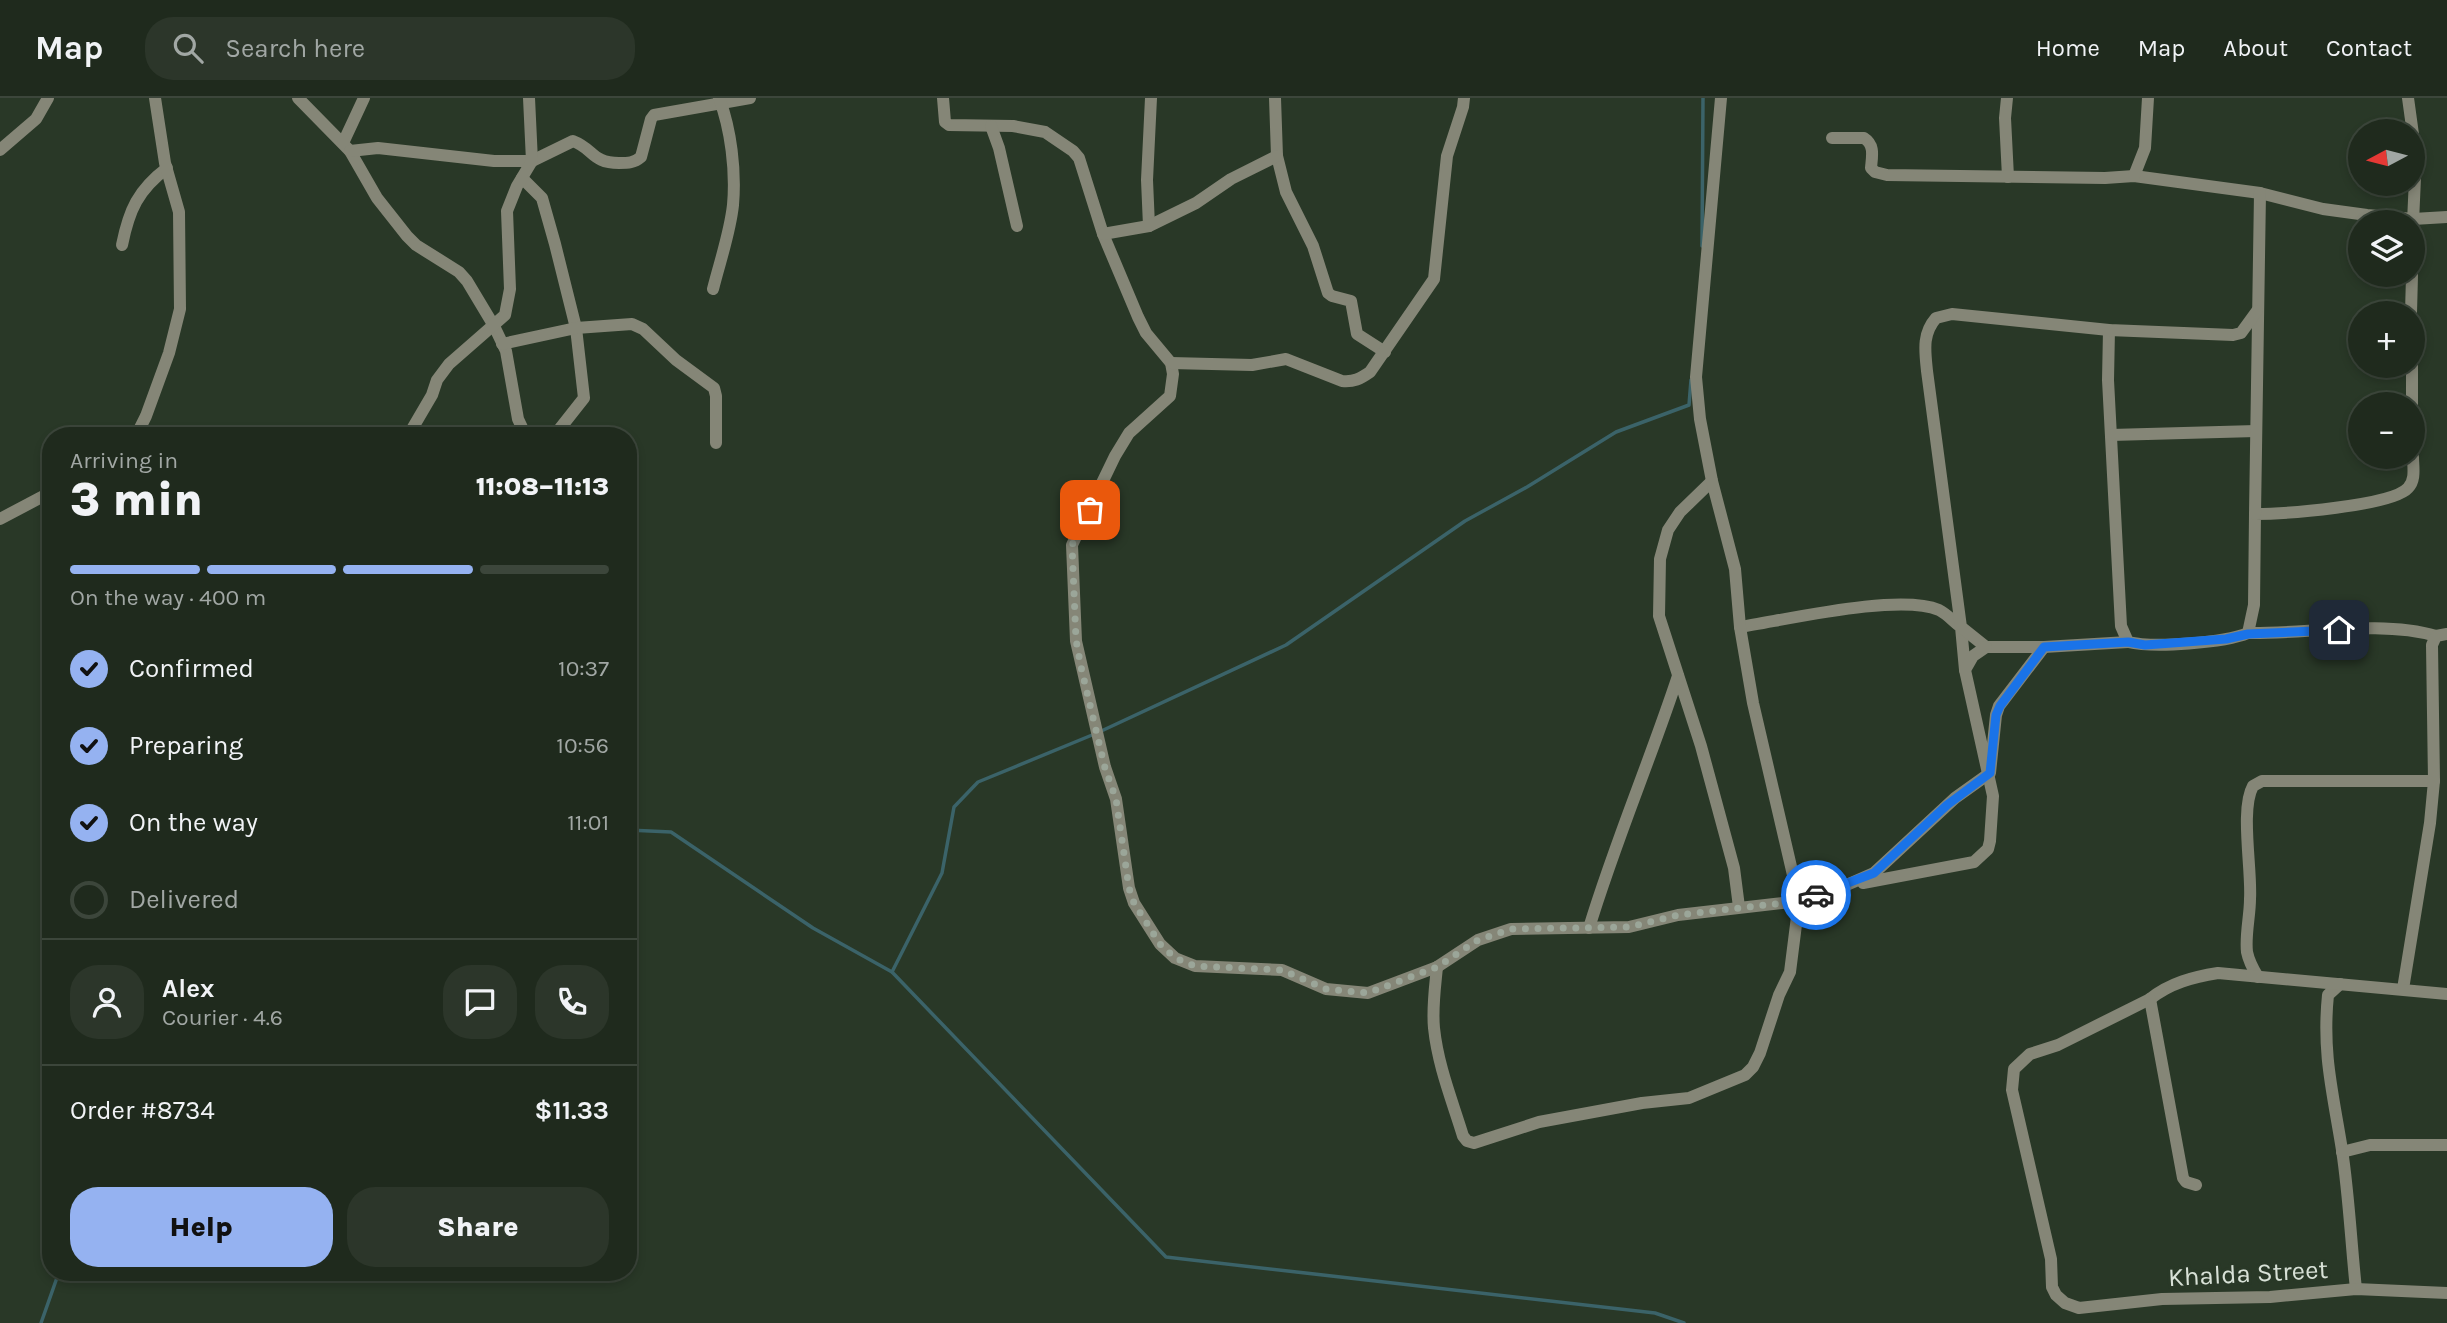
<!DOCTYPE html>
<meta charset="utf-8">
<style>
:root{--surface:#1f2a1d;--page:#2c362a;--text:#f1f3f6;--muted:#a1a7a4;--line:#3c463b;--accent:#95b2f1}
body{margin:0;font-family:Karla,sans-serif;background:var(--page);color:var(--text);height:100vh;display:flex;flex-direction:column;font-size:26px;white-space:nowrap}
*{box-sizing:border-box;margin:0}
p{font-size:23px;color:var(--muted)}
.icon{flex:none;width:38px;height:38px;fill:none;stroke:currentColor;stroke-width:2;stroke-linecap:round;stroke-linejoin:round}
.map{position:relative;flex:1;overflow:hidden}
.side{position:absolute;left:42px;top:329px;width:595px;height:854px;display:flex;flex-direction:column;background:var(--surface);border-radius:28px;box-shadow:0 4px 10px #0003,0 0 0 2px var(--line)}
.side>*{flex:none}
.needle{width:46px;rotate:263deg}
.fabs{position:absolute;left:2348px;top:21px;display:grid;gap:14px}
.fabs a{display:grid;place-items:center;width:77px;height:77px;border-radius:50%;background:var(--surface);box-shadow:0 4px 10px #0003,0 0 0 2px var(--line);font-size:35px}
.pin{position:absolute;display:grid;place-items:center;width:60px;height:60px;color:#fff;margin:-30px;border-radius:14px;box-shadow:0 4px 10px #0006}
.courier{position:absolute;display:grid;place-items:center;width:70px;height:70px;margin:-35px;border:5px solid #1a73e8;border-radius:50%;background:#fff;color:#222;box-shadow:0 2px 9px #0007}
.overview em{font-style:normal;font-weight:800}
.overview div{display:flex;flex-direction:column-reverse}
.overview{display:flex;align-items:center;justify-content:space-between;height:119px;padding:0 28px}
h1{font-size:46px;font-weight:800;line-height:52px}
.bar{display:grid;grid-template-columns:repeat(4,1fr);gap:10px 7px;align-content:center;height:84px;padding:0 28px}
.bar i{height:9px;border-radius:5px;background:var(--line)}
.bar .current{background:var(--accent)}
.bar p{grid-column:span 4}
.line{display:flex;align-items:center;gap:18px;padding:0 28px;border-top:2px solid var(--line)}
.line div{flex:1}
.round{display:grid;place-items:center;flex:none;width:74px;height:74px;border-radius:28px;background:var(--page)}
ol{padding:0 28px;list-style:none}
li{display:flex;align-items:center;gap:21px;height:77px}
li p{margin-inline-start:auto}
li .icon{padding:7px;border-radius:50%;background:var(--accent);color:#111;stroke-width:4}
li:last-child{color:var(--muted)}
li i{width:38px;height:38px;border:4px solid var(--line);border-radius:50%}
.primary-button{display:flex;gap:14px;margin-top:auto;padding:14px 28px}
.primary-button a{flex:1;height:80px;border-radius:28px;background:var(--accent);color:#111;font-size:28px;font-weight:800;line-height:80px;text-align:center}
.primary-button a+a{background:var(--page);color:var(--text)}
header{display:flex;align-items:center;gap:42px;box-sizing:border-box;height:98px;padding:0 35px;background:var(--surface);border-bottom:2px solid var(--line)}
header strong{font-size:33px}
nav{display:flex;gap:38px;margin-inline-start:auto;font-size:24px}
.search{width:490px;height:63px;background:var(--page);display:flex;align-items:center;gap:18px;box-sizing:border-box;padding:0 24px;border-radius:28px;color:var(--muted);font-size:26px}
.map>svg:first-child{display:block}
.lines{fill:none;stroke-linecap:round;stroke-linejoin:round}
.stream{stroke:#3b6369;stroke-width:3.5}
.minor{stroke:#858677;stroke-width:12}
.done{stroke:#9ba699;stroke-width:7;stroke-dasharray:0 12.6}
.route{stroke:#1a73e8;stroke-width:9}
.labels{text-anchor:middle;stroke-width:6;stroke-linejoin:round;paint-order:stroke}
.street-label{font-size:26px;fill:#d8e1d7;stroke:#293827}
</style>
<header>
<strong>Map</strong>
<div class="search"><svg class="icon" aria-label="search" viewBox="0 0 24 24"><circle cx="10" cy="10" r="6"/><path d="M15 15l6 6"/></svg>Search here</div>
<nav><a>Home</a><a>Map</a><a>About</a><a>Contact</a></nav>
</header>
<div class="map">
<svg width="2447" height="1225" viewBox="0 0 2447 1225">
<rect width="100%" height="100%" fill="#293827"/>
<g class="lines">
<g class="stream">
<path d="M1702 148 1703 0"/>
<path d="M628 732 671 734 813 830 892 874 1166 1159 1655 1215 1684 1225"/>
<path d="M892 874 942 775 954 709 978 684 1097 635 1286 547 1465 423 1527 389 1616 334 1689 307 1691 282"/>
<path d="M41 1225 59 1174"/>
</g>
<g class="minor">
<path d="M298 0 350 53 377 100 407 138 416 147 459 174 467 183 494 228 506 253 518 321 526 338"/>
<path d="M943 0 945 24 949 27 1013 28 1045 34 1073 53 1079 60 1103 136 1138 219 1146 235 1171 265 1173 276 1170 298 1129 335 1115 358 1072 447 1076 543 1105 669 1116 701 1129 790 1134 805 1160 846 1175 860 1195 868 1282 872 1326 891 1368 895 1437 869 1478 842 1511 831 1629 829 1678 817 1799 803 1842 789 1874 775 1955 700 1990 675 1996 617 1999 608 2044 549"/>
<path d="M1275 0 1277 58 1286 94 1313 148 1328 195 1332 198 1351 203 1357 236 1385 254"/>
<path d="M2007 0 2005 20 2008 79"/>
<path d="M2408 0 2416 58 2413 124"/>
<path d="M991 28 999 50 1017 128"/>
<path d="M1832 40H1864C1875 47 1872 58 1871 70L1875 74 1887 77 2105 80 2134 78 2260 95 2323 111 2367 117 2413 121 2447 119"/>
<path d="M343 45 364 0"/>
<path d="M0 52 36 21 48 0"/>
<path d="M350 53 378 50 494 63H532L573 43C594 51 592 65 619 65 628 65 634 65 641 59L651 21 654 17 750 0"/>
<path d="M2134 78 2145 50 2148 0"/>
<path d="M522 80 542 100 555 146 576 230 584 300 554 338"/>
<path d="M1149 128 1147 82 1151 0"/>
<path d="M1103 136 1149 128 1196 105 1231 81 1277 58"/>
<path d="M122 147C129 112 138 92 167 70"/>
<path d="M713 191C720 163 730 135 733 107 736 73 731 31 719 0"/>
<path d="M2411 215 2412 177"/>
<path d="M2109 232 2108 282 2121 528 2128 544C2154 550 2224 545 2248 535L2254 507 2255 416C2283 416 2392 408 2408 390 2416 382 2413 369 2413 359"/>
<path d="M502 246 576 230 632 226 643 231 676 262 714 290 716 298V345"/>
<path d="M1171 265 1252 267 1286 261 1342 283C1354 284 1360 281 1370 274L1434 181 1447 58 1463 9 1464 0"/>
<path d="M2412 268V306"/>
<path d="M2111 337 2256 333"/>
<path d="M136 338 146 318 169 255 180 211 179 114 165 65 155 0"/>
<path d="M408 338 432 297 437 282 449 266 505 217 510 191 507 113 517 88 532 63 529 0"/>
<path d="M1712 383 1680 414 1668 432 1660 461 1659 518 1701 648 1734 770 1739 809"/>
<path d="M2255 416 2260 95"/>
<path d="M0 421 51 394"/>
<path d="M1740 529C1786 522 1899 495 1939 512 1947 516 1954 524 1961 529L1965 572"/>
<path d="M2248 535C2305 536 2382 522 2436 538"/>
<path d="M2128 544 2044 549H1986L1961 529 1927 273C1925 253 1922 236 1936 220L1952 216 2109 232 2233 237 2241 235 2257 213"/>
<path d="M1863 785 1974 764 1988 751 1990 743 1993 698 1965 572 1973 558 1986 549"/>
<path d="M1589 830C1615 744 1650 663 1678 578"/>
<path d="M1437 869C1435 890 1432 910 1434 930 1438 968 1452 1002 1463 1038L1467 1043 1474 1045 1539 1024 1642 1005 1689 1000 1745 977 1753 969 1760 955 1779 897 1790 874 1799 803 1753 605 1740 529 1735 471 1712 383 1700 321 1696 279 1721 0"/>
<path d="M2258 879C2253 871 2249 864 2247 854 2245 837 2250 818 2250 801 2252 772 2240 711 2253 688L2262 683H2434"/>
<path d="M2340 886 2328 897C2322 956 2333 995 2342 1052 2349 1098 2351 1145 2356 1191"/>
<path d="M2403 891 2430 725 2434 683 2432 547 2436 538 2447 536"/>
<path d="M2447 896 2218 875C2193 879 2170 885 2150 901L2058 947 2030 956 2014 971 2012 992 2051 1161 2052 1189 2056 1197 2065 1205 2079 1210 2162 1201 2270 1199 2356 1191 2447 1195"/>
<path d="M2150 901 2183 1080 2186 1084 2196 1087"/>
<path d="M2342 1054 2370 1047H2447"/>
</g>
</g>
<g class="lines">
<path class="done" d="M1090 412 1072 447 1076 542 1081 569 1105 670 1116 701 1129 790 1134 805 1160 846 1175 860 1195 868 1282 872 1326 891 1368 895 1437 869 1478 842 1511 831 1629 829 1678 817 1783 805 1816 797"/>
<path class="route" d="M1816 797 1874 775 1947 707 1990 675 1996 617 2000 608 2044 549 2128 544 2145 547 2226 541 2248 536 2339 532"/>
</g>
<g class="labels">
<g class="street-label">
<text transform="translate(2248 1175) rotate(-3)" y="9">Khalda Street</text>
</g>
</g>
</svg>
<div class="fabs">
<a><svg class="needle" viewBox="-14 -14 28 28"><path d="M0-13l5 13h-10z" fill="#e53935"/><path d="M0 13l5-13h-10z" fill="#a1a7a4"/></svg></a>
<a><svg class="icon" aria-label="layers" viewBox="0 0 24 24"><path d="M12 4l9 5-9 5-9-5zM3 14l9 5 9-5"/></svg></a>
<a>+</a>
<a>−</a>
</div>
<div class="pin" style="left:1090px;top:412px;background:#ea580c"><svg class="icon" aria-label="bag" viewBox="0 0 24 24"><path d="M5 8h14l-1 12H6zM9 8a3 3 0 0 1 6 0"/></svg></div>
<div class="pin" style="left:2339px;top:532px;background:#1f2937"><svg class="icon" aria-label="home" viewBox="0 0 24 24"><path d="M3 11l9-7 9 7M6 9v11h12V9"/></svg></div>
<div class="courier" style="left:1816px;top:797px"><svg class="icon" aria-label="car" viewBox="0 0 24 24"><path d="M5 17H2v-5l4-1 3-4h7l3 4 3 1v5h-3M9 17h6M6 11h13"/><circle cx="7" cy="17" r="2"/><circle cx="17" cy="17" r="2"/></svg></div>
<section class="side">
<div class="overview"><div><h1>3 min</h1><p>Arriving in</p></div><em>11:08–11:13</em></div>
<div class="bar"><i class="current"></i><i class="current"></i><i class="current"></i><i></i><p>On the way · 400 m</p></div>
<ol>
<li><svg class="icon" aria-label="check" viewBox="0 0 24 24"><path d="M5 12l5 5 9-10"/></svg>Confirmed<p>10:37</p></li>
<li><svg class="icon" aria-label="check" viewBox="0 0 24 24"><path d="M5 12l5 5 9-10"/></svg>Preparing<p>10:56</p></li>
<li><svg class="icon" aria-label="check" viewBox="0 0 24 24"><path d="M5 12l5 5 9-10"/></svg>On the way<p>11:01</p></li>
<li><i></i>Delivered</li>
</ol>
<div class="line" style="height:126px"><a class="round"><svg class="icon" aria-label="person" viewBox="0 0 24 24"><circle cx="12" cy="8" r="4"/><path d="M4 21q1-7 8-7t8 7"/></svg></a><div><b>Alex</b><p>Courier · 4.6</p></div><a class="round"><svg class="icon" aria-label="chat" viewBox="0 0 24 24"><path d="M4 5h16v11H9l-5 4z"/></svg></a><a class="round"><svg class="icon" aria-label="phone" viewBox="0 0 24 24"><path d="M5 4h4l2 5-3 2q2 4 5 5l2-3 5 2v4C11 20 4 13 5 4z"/></svg></a></div>
<div class="line" style="height:91px"><div>Order #8734</div><b>$11.33</b></div>
<div class="primary-button"><a>Help</a><a>Share</a></div>
</section>
</div>
